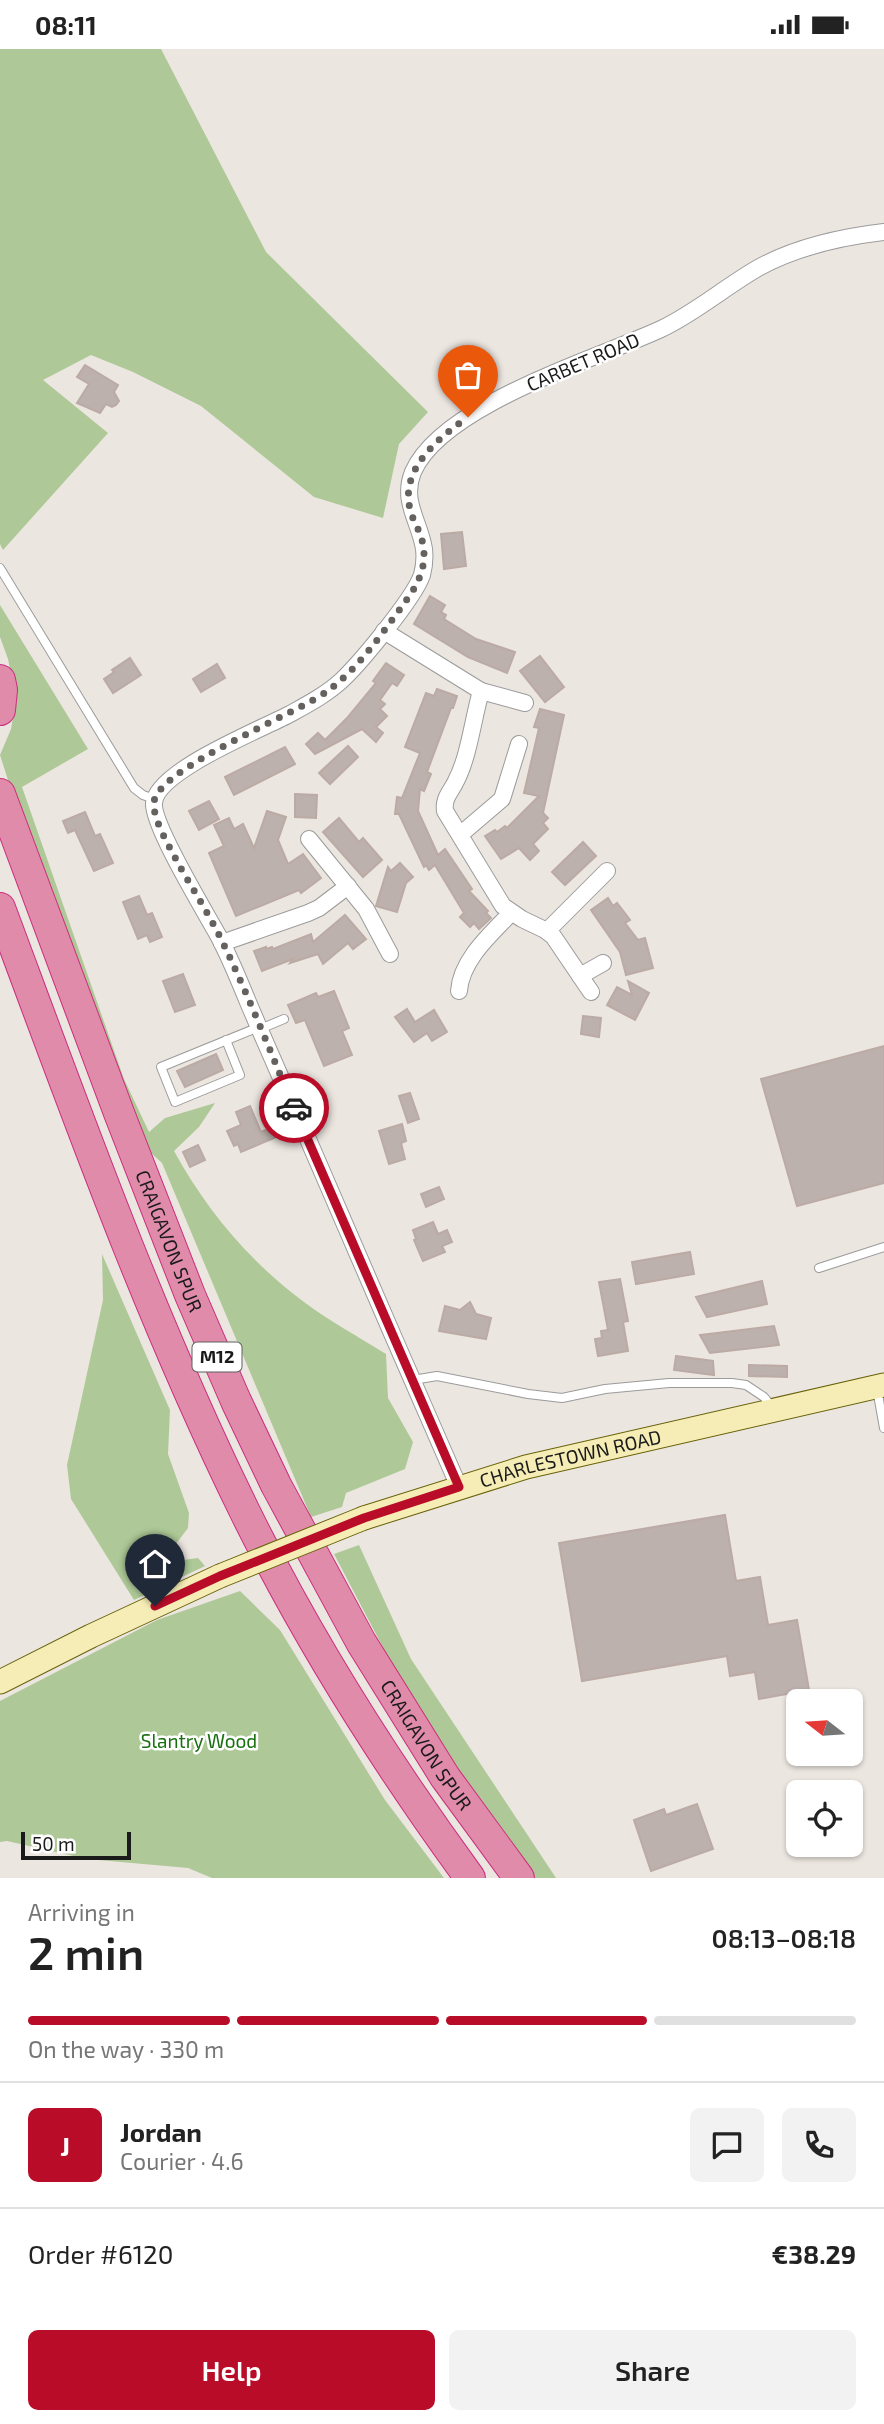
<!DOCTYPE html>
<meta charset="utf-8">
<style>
:root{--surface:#fff;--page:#f2f2f2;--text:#222;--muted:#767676;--line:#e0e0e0;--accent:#b90c29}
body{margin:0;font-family:"Exo 2",sans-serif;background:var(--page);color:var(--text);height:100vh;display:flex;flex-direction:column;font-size:26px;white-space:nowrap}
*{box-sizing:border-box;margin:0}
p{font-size:23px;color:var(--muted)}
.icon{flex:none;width:38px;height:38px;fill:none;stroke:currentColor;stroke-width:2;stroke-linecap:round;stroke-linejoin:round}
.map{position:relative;height:1829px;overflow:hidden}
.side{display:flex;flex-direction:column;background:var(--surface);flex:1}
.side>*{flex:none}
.needle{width:46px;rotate:287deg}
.controls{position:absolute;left:786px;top:1640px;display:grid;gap:14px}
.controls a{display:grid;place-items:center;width:77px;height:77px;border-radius:10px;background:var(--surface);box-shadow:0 2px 5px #0004;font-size:35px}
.scale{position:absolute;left:21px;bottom:18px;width:110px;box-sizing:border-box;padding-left:7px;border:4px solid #1a1a1a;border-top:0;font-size:19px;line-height:24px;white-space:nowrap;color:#1a1a1a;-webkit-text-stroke:5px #fff;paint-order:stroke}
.pin{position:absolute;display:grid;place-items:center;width:60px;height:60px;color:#fff;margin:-72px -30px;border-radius:50% 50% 50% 0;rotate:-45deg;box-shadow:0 0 7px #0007}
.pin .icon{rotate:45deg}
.courier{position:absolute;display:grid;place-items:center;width:70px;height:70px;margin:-35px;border:5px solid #b90c29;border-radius:50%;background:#fff;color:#222;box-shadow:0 2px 9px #0007}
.overview em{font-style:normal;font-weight:600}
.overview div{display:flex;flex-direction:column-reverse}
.overview{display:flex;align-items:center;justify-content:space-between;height:119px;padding:0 28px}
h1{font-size:46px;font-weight:600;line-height:52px}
.bar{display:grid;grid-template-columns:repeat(4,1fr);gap:10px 7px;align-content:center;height:84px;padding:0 28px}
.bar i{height:9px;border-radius:5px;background:var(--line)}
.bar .selected{background:var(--accent)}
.bar p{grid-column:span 4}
.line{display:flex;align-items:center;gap:18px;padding:0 28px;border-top:2px solid var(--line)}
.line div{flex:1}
.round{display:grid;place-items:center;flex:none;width:74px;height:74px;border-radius:10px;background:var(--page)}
.action{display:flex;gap:14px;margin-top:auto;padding:14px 28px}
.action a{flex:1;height:80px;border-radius:10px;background:var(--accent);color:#fff;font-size:28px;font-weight:600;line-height:80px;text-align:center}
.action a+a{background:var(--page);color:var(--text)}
.status{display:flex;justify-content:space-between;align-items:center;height:49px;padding:0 35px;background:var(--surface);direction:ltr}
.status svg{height:19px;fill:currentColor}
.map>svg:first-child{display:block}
.forest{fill:#aec997}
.building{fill:#bcb1ad;stroke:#bcaaa4;stroke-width:2}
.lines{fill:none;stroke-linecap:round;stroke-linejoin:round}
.lane-casing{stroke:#9b9b9b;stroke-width:10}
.street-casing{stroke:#9b9b9b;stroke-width:18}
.secondary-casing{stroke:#68620b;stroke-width:25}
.highway-casing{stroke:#ca2d7e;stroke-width:32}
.lane{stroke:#fff;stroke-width:8}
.street{stroke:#fff;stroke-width:16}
.secondary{stroke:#f5edb5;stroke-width:23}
.highway{stroke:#e08ba9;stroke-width:30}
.secondary-bridge-casing{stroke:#68620b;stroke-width:25;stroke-linecap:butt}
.secondary-bridge{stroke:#f5edb5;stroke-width:23}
.done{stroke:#64615f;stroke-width:7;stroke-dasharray:0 12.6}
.route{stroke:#b90c29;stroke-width:9}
.labels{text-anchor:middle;stroke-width:5;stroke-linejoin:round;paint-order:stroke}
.shield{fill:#fff;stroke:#5f5f5f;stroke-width:2}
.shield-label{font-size:18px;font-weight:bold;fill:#1a1a1a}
.street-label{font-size:19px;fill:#1a1a1a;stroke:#fff}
.park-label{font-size:19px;fill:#197011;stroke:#fff}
</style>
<div class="status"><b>08:11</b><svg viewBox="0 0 49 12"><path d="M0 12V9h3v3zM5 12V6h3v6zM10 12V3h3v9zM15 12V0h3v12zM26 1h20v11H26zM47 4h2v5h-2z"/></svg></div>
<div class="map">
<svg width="884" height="1829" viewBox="0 0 884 1829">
<rect width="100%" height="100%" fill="#ece6e0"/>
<g class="forest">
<path d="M0 0H161L266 203 428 363 399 395 383 469 314 448 201 357 133 323 91 306 43 331 108 384 3 501 0 495Z"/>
<path d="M0 556 88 700 22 738 124 1030 149 1083 165 1069 215 1054 199 1078 174 1102C207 1162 249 1212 304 1253 329 1272 359 1288 386 1305L388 1349 413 1393 405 1420 346 1444 342 1458 311 1468 162 1114 138 1092 32 806 0 706 11 680 16 651 8 610 0 588Z"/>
<path d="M102 1205 170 1361 168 1405 189 1464 188 1479 172 1500 158 1507 176 1512 198 1509 205 1517 134 1551 71 1450 67 1416 103 1251Z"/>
<path d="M359 1496 411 1610 556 1829H535L421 1671 334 1505Z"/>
<path d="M240 1542 280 1581 385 1751 444 1829H212L188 1819 87 1810 7 1792 0 1793V1652L157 1571Z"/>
</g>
<g class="building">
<path d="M85 316 118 336 114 343 119 352 116 356 112 358 106 355 100 364 77 354 89 335 77 328Z"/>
<path d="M462 483 466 517 444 520 441 485Z"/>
<path d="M430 547 445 556 441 563 446 566 444 570 476 590 515 603 507 624 468 608 414 575Z"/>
<path d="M540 607 564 638 545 653 520 622Z"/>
<path d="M130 609 141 626 113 644 104 630 114 623 112 621Z"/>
<path d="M386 614 404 626 397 637 392 634 380 651 385 655 380 660 387 667 376 678 383 684 376 693 362 680 315 705 306 695 318 684 325 691 348 668 376 634 373 632Z"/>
<path d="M217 615 225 629 201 643 193 630Z"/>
<path d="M437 640 457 647 453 659H451L427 723 431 725 424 742 420 740 418 762 438 806 445 800 472 840 469 842 488 862 486 864 491 869 479 880 474 874 470 878 460 868 464 864 435 816 429 821 426 816 424 818 399 765H395L397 748 402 749 420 704 405 698 426 644 434 647Z"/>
<path d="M540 660 564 666 543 764 548 769 543 774 548 780 533 795 539 802 530 811 519 799 501 810 485 787 495 781 497 783 505 777 507 779 539 747 524 744 539 679 534 678Z"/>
<path d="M348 697 358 708 330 735 319 724Z"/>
<path d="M285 698 295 715 234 746 225 728Z"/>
<path d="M295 745 317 746 316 769 295 768Z"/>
<path d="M209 752 219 770 199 781 189 762Z"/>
<path d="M267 762 286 768 278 791 288 815 303 805 321 829 301 844 299 841 236 867 209 804 224 797 214 776 229 769 234 780 243 775 254 799Z"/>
<path d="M85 763 95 787 100 785 113 814 94 822 75 781 68 784 63 772Z"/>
<path d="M339 769 359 793 363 789 382 811 363 828 323 783Z"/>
<path d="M583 793 596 807 565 836 552 823Z"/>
<path d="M400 814 413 828 406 834 397 863 376 857 388 818 391 822Z"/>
<path d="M139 847 147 866 152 864 162 888 150 893 147 886 138 890 123 853Z"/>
<path d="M608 849 613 857 617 854 630 871 625 874 638 891 645 889 653 919 626 926 620 903 591 861Z"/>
<path d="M345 866 366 890 353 900 348 894 323 915 318 905 290 914 293 910 262 922 254 902 266 898V900L272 898 273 900 311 885 313 893Z"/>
<path d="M183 925 195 956 175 963 163 932Z"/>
<path d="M628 932 649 944 635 971 607 956 617 938 632 946Z"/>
<path d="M334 942 349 979 342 982 352 1006 324 1017 305 971 296 974 288 956 316 944 318 948Z"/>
<path d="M407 960 415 973 434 961 447 983 432 992 427 984 414 993 395 968Z"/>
<path d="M583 967 601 969 599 988 581 985Z"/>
<path d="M884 997V1134L797 1157 761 1030Z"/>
<path d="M216 1005 223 1021 185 1038 177 1022Z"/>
<path d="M410 1044 419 1070 408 1074 399 1047Z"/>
<path d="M250 1057 261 1083 282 1074 286 1084 241 1103 238 1095 234 1097 227 1082 241 1076 236 1063Z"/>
<path d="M402 1075 406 1092 401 1094 405 1110 389 1115 379 1082Z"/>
<path d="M198 1096 205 1111 190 1118 183 1103Z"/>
<path d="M439 1138 444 1150 426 1158 421 1145Z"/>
<path d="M433 1173 438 1185 447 1181 452 1193 442 1197 445 1203 423 1212 414 1191 416 1190 413 1181Z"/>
<path d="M690 1203 694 1225 636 1235 632 1213Z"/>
<path d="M620 1230 628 1272 623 1273 628 1302 598 1307 595 1290 602 1289 601 1282 608 1281 599 1233Z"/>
<path d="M762 1232 767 1255 707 1268 696 1248Z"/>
<path d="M470 1253 476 1265 491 1269 486 1290 439 1282 445 1257 460 1261Z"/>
<path d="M774 1277 779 1296 710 1304 700 1286Z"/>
<path d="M676 1307 713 1312 714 1326 674 1321Z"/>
<path d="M749 1316 787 1317V1328L749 1327Z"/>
<path d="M725 1466 736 1532 760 1528 768 1576 797 1571 809 1641 759 1650 755 1623 730 1627 727 1607 582 1632 559 1494Z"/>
<path d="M697 1755 713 1800 651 1822 634 1771 664 1760 666 1766Z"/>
</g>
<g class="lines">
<g class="lane-casing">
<g id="lane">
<path d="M0 519 134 739 143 746 154 750"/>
<path d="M260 980 284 970"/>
<path d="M226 991 240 1026 175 1053 161 1018 259 978"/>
<path d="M819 1219 884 1198"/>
<path d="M413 1331 437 1327 528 1345 562 1349 605 1340 669 1334H732L746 1336 764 1348 772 1358"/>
<path d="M877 1340 884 1379"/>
</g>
</g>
<g class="street-casing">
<g id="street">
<path d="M384 582 481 642C473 670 469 707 456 732 451 743 443 749 445 762L503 857 522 870 545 881 553 887 591 943"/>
<path d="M481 642 525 654"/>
<path d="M461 785 502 750 519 695"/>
<path d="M309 790 366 860 390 905"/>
<path d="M547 882 607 822"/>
<path d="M222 894 308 864 319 859 348 837"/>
<path d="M580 927 603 914"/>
<path d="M459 942C461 911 491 885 511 864"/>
<path d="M459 1438C406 1317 353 1195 301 1074 283 1034 265 993 248 953 239 931 230 909 219 888 206 864 152 776 154 754 156 722 262 680 290 665 308 655 327 645 342 631 361 613 414 549 422 526 424 518 425 508 424 500 420 473 401 452 413 423 442 356 596 310 661 280 695 264 725 238 758 219 796 198 841 188 884 183"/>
</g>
</g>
<g class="secondary-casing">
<g id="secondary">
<path id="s1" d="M364 1469 526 1418 884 1336"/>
<path d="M0 1633 91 1587 220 1527"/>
</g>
</g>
<g class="highway-casing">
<g id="highway">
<path d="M0 631 2 641 0 661"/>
<path id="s2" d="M0 745 119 1064 190 1246 236 1352 276 1436 361 1593 445 1728 519 1829"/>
<path d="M0 859C76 1063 149 1268 245 1463 308 1591 386 1714 470 1829"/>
</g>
</g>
<use href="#lane" class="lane"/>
<use href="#street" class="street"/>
<use href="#secondary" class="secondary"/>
<use href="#highway" class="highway"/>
<g class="secondary-bridge-casing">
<path id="secondary-bridge" d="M220 1527 364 1469"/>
</g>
<use href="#secondary-bridge" class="secondary-bridge"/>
</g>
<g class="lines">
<path class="done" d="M294 1059C271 1004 249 948 223 894 210 867 194 842 179 816 171 800 152 770 154 753 158 719 297 665 329 641 361 617 385 580 408 549 422 529 429 509 420 485 417 477 412 469 410 460 400 419 439 389 468 368"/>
<path class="route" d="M155 1557 220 1527 364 1469 459 1438 294 1059"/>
</g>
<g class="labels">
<rect class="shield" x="192.5" y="1293.5" width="49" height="29" rx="5"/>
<g class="shield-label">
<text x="217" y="1314">M12</text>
</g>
<g class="street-label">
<text transform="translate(583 313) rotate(-23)" y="7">CARBET ROAD</text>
<text dy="7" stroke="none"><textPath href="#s2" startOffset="478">CRAIGAVON SPUR</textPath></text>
<text dy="7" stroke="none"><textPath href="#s1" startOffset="215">CHARLESTOWN ROAD</textPath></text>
<text dy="7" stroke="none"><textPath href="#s2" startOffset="1045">CRAIGAVON SPUR</textPath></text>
</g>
<g class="park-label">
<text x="199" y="1699">Slantry Wood</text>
</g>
</g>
</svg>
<div class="controls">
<a><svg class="needle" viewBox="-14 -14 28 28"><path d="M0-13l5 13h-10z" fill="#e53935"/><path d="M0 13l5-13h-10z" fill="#767676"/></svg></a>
<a><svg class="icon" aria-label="locate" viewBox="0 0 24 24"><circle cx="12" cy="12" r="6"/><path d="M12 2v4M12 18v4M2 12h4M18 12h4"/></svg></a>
</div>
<div class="scale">50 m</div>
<div class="pin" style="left:468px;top:368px;background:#ea580c"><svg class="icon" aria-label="bag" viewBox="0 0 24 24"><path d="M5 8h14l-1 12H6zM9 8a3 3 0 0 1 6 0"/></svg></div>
<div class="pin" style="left:155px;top:1557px;background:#1f2937"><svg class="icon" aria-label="home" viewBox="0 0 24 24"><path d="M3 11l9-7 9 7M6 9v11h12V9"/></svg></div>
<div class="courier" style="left:294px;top:1059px"><svg class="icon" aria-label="car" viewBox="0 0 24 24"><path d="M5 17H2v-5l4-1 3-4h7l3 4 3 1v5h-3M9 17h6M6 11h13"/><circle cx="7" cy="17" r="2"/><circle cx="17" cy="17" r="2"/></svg></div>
</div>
<section class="side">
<div class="overview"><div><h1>2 min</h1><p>Arriving in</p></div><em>08:13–08:18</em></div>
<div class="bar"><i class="selected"></i><i class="selected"></i><i class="selected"></i><i></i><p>On the way · 330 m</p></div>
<div class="line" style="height:126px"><b class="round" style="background:var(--accent);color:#fff">J</b><div><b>Jordan</b><p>Courier · 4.6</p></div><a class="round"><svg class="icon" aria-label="chat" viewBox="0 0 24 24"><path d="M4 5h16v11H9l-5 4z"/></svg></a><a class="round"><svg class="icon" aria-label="phone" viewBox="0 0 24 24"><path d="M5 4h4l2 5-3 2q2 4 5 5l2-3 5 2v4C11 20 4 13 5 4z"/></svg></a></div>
<div class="line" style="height:91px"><div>Order #6120</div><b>€38.29</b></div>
<div class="action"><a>Help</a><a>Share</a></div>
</section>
